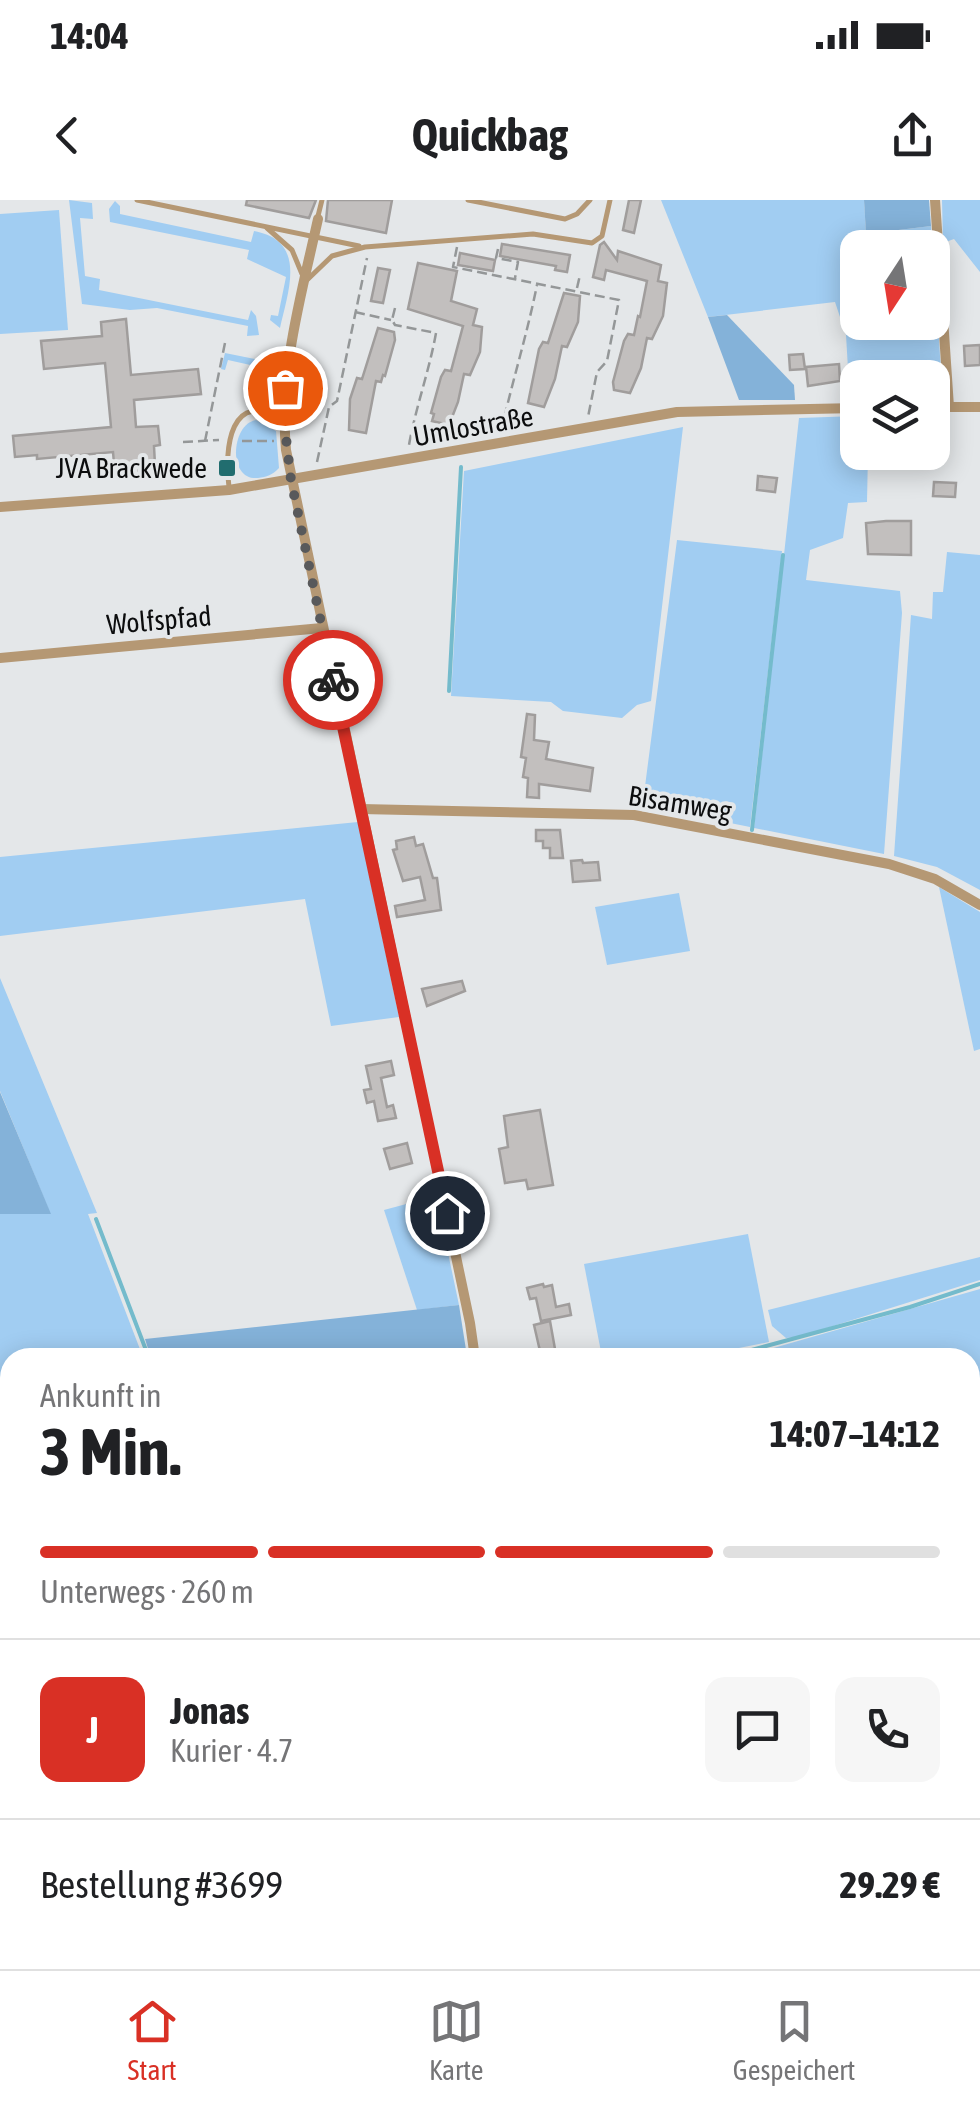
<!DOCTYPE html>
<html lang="de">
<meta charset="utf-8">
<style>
:root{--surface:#fff;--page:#f6f6f6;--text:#202124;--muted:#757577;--line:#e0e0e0;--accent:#d93025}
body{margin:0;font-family:"Asap Condensed",sans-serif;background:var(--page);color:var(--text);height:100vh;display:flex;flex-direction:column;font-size:38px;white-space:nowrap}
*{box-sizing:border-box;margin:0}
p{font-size:32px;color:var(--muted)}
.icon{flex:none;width:55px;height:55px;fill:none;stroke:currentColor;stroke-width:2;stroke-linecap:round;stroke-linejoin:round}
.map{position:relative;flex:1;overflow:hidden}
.details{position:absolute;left:0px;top:1148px;width:980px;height:622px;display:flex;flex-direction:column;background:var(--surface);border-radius:30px 30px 0 0;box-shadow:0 5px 25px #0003}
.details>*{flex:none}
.needle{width:65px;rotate:192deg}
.fabs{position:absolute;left:840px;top:30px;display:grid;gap:20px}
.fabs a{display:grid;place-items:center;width:110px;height:110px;border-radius:20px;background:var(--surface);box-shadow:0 5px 25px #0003;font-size:50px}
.pin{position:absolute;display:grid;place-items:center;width:85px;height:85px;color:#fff;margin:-42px;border:5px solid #fff;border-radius:50%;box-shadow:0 2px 10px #0007}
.courier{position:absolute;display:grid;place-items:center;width:100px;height:100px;margin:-50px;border:8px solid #d93025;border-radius:50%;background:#fff;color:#222;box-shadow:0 2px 12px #0007}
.headline em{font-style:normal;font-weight:700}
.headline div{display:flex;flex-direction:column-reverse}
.headline{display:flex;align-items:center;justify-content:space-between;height:170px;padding:0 40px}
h1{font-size:65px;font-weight:700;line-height:75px}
.bar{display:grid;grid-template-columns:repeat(4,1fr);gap:15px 10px;align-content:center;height:120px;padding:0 40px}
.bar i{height:12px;border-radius:8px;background:var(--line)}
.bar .current{background:var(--accent)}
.bar p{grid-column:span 4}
.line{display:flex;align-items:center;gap:25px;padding:0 40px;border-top:2px solid var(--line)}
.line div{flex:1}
.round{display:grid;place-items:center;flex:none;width:105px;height:105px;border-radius:20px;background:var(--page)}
.status{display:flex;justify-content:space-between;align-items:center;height:70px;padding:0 50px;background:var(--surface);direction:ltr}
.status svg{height:28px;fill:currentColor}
header{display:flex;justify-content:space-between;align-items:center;height:130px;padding:0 40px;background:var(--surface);font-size:45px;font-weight:700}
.menu{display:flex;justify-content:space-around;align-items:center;height:140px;border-top:2px solid var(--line);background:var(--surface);font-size:28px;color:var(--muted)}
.menu a{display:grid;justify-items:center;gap:5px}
.menu .current{color:var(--accent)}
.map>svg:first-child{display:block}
.industrial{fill:#edd5e1}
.green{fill:#a1cdf2}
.forest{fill:#84b2d9}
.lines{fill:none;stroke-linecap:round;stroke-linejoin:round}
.stream{stroke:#74bbcc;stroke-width:4}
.building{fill:#c2bfbe;stroke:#a09d9c;stroke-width:2.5}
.path{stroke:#949798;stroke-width:2.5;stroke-dasharray:10 5;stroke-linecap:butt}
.service{stroke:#b59874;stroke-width:5}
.minor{stroke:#b59874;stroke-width:10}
.done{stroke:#58595b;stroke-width:10;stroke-dasharray:0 18}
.route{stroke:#d93025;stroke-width:12}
.poi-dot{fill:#216d6f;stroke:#e4e7e9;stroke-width:4}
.labels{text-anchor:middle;stroke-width:8;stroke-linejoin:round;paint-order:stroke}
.street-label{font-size:28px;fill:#0c0d0e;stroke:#e4e7e9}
.poi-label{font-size:28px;fill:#0c0d0e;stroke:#e4e7e9;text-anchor:end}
</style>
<div class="status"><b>14:04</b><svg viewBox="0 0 49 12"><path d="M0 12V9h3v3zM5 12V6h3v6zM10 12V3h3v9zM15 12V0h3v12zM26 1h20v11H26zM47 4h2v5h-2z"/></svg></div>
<header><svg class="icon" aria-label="back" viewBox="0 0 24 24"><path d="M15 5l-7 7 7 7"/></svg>Quickbag<svg class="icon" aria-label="share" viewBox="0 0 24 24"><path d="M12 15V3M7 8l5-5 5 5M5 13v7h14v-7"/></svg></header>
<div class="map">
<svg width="980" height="1769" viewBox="0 0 980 1769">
<rect width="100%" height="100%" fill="#e4e7e9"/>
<path class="industrial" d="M10 1495V1639L0 1641V1497Z"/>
<g class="green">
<path d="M69 0 92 3 93 19 80 18 85 76 100 79 99 90 248 120 251 110 256 116 259 135 247 136 248 126 157 108 130 110 82 104Z"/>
<path d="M661 0H864L866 34 931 26 932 47 858 48V122H932L933 52 943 200H933L932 178H858L857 202 850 203 846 135 835 102 708 117Z"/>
<path d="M942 0H980V72L954 39 943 43Z"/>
<path d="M115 1 120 6V14L251 42 254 31C308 41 288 91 280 128L270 120 271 115 278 116 286 77 247 59 249 50 110 22 109 9Z"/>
<path d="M59 10 68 130 0 134V14Z"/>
<path d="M225 153 269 162 272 153 275 154 270 178 269 169 228 160 225 170 221 169Z"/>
<path d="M857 216 858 252 868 253 867 302 848 303 843 338 810 350 806 380 900 391 902 413 884 654 754 628 799 218Z"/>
<path d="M256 220 276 231 279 268C272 275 267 277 258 278 227 281 231 224 256 220Z"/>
<path d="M683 227 651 501 637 505 622 518 563 511 551 502 451 496 464 271Z"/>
<path d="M677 340 782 351 750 627 646 606 648 595 644 594Z"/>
<path d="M947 352 980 355V690L937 667 894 656 911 415 932 419 933 392H943Z"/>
<path d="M358 622 399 817 331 826 305 699 0 736V657Z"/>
<path d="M939 687 980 712V849L974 851Z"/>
<path d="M679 693 690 751 607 765 595 707Z"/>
<path d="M0 778 97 1013 88 1014 143 1157 10 1158V1198L0 1197V1014L50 1013 0 891Z"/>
<path d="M436 996 459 1105 417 1110 384 1010Z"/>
<path d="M748 1034 769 1142 694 1157H602L584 1064Z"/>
<path d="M980 1057V1080L798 1137 786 1138 772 1126 768 1110Z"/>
<path d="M980 1089V1198L970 1204V1158L742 1157Z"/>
<path d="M980 1206V1285L970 1292V1212Z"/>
<path d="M970 1504 980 1511V1612L976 1617 980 1622V1728L970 1742Z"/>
<path d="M10 1640V1760H24V1769H0V1642Z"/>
<path d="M197 1760H478L482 1769H423L421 1761 367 1769H198Z"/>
<path d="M699 1760H957L951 1769H727Z"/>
</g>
<g class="forest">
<path d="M864 0H929L931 26 866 34Z"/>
<path d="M727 115 794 185 795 200H739L708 117Z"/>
<path d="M0 892 51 1014H0Z"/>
<path d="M459 1105 466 1150 396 1158H151L145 1139Z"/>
<path d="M970 1460 980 1467V1507L970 1500Z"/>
</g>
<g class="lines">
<g class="stream">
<path d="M449 491 461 267"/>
<path d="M752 630 783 355"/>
<path d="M96 1019 149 1158"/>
<path d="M722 1158 910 1107 980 1084"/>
<path d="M970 1207 980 1201"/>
<path d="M0 1390 10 1388"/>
</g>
</g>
<g class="building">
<path d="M247 0H316L309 18 246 5Z"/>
<path d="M328 0H392L386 33 326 21Z"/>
<path d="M629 0H641L634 33 623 30Z"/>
<path d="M604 42 617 60 618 51 661 65 658 81 667 83 663 116 652 139 647 138 641 168 630 193 614 190 613 182 624 141 628 134 634 135 638 116 640 117 647 81 606 70 604 80 593 77 600 45Z"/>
<path d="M502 44 570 55 567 72 555 70 556 66 500 56Z"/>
<path d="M460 53 495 60 493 71 458 65Z"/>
<path d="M418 63 457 71 451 101 477 109 473 125 482 127 480 152 470 175 464 174 458 202 449 225 432 221 434 214 431 213 441 177 445 170 451 171 463 126 408 109Z"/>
<path d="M378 68 390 70 383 103 371 101Z"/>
<path d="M564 93 580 96 578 122 567 147 562 146 555 179 544 207 528 203 539 149 543 142 548 143Z"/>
<path d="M126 119 131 175 198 169 201 194 134 200 136 227 158 226 160 245 154 246 155 265 140 267V273L115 275 113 252 37 259V255L15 257 13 236 111 227 105 163 44 169 41 141 102 136 101 122Z"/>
<path d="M378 128 394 132 395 140 385 176 383 175 381 182 376 181 366 233 349 230 350 199 357 178 362 179Z"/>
<path d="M980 145V165L965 166 964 146Z"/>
<path d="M803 154 805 169 790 170 789 155Z"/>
<path d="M839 164 840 181 808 186 806 167Z"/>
<path d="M758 276 777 278 775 292 757 290Z"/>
<path d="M934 282 956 283 955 297 933 296Z"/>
<path d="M886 321H911V355L868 354 866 323Z"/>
<path d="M527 514 535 515 534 540 549 542 546 559 593 568 590 591 539 584V598L527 597 528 578 523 577 526 558 521 557Z"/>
<path d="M536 630H560L563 658H550V648H543V641H536Z"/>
<path d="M414 637 416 646 423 644 433 678H437L441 710 397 717 395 706 425 700 420 677 403 681 393 650 397 649 396 641Z"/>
<path d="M582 660 583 663 598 662 600 680 573 682 571 661Z"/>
<path d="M462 781 465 791 427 806 422 789Z"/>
<path d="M391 861 394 875 381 878 387 907 393 905 396 918 378 921 374 901 367 903 364 890 371 889 366 866Z"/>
<path d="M540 910 553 985 528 989 526 980 505 983 499 949 508 947 504 916Z"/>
<path d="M407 943 412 963 390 969 384 949Z"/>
<path d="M543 1084 544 1087 552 1085 556 1107 569 1104 571 1115 541 1121 536 1098 530 1099 527 1088Z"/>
<path d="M550 1121 555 1149 540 1151 534 1125Z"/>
</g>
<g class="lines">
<g class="path">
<path d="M457 47 453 67 619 100 607 161 597 172 588 217"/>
<path d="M498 49 496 58 518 62 515 78"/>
<path d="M577 88 580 75"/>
<path d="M395 108 392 120 395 125 436 133C429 172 416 206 409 245"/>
<path d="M355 112 391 120"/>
<path d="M501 232C512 182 527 135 537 85"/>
<path d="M205 241 226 138"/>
<path d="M242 241H274"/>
<path d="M183 242 219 240"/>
<path d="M317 262 329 207 337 201 367 58"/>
</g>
<g class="service">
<path d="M137 0 359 46"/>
<path d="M468 0 565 19 577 14 590 0"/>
<path d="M318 16 322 0"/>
<path d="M267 28 292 50 302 74"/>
<path d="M307 80 332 56 365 47 533 34 592 43 602 36 610 0"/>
<path d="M229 287C224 249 230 186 284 221"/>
<path d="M0 1503 10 1501"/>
</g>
<g class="minor">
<path d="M935 0 949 207"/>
<path d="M318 19C301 96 279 172 286 250L470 1123 475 1158"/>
<path d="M932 207H980"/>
<path d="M0 307 229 290 677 212 858 208"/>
<path d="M0 458 322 428"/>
<path d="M361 609 634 615 889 664 935 679 980 705"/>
<path d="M188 1760 190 1769"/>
<path d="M486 1760 489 1769"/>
</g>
</g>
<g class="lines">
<path class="done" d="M285 188 284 221 291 280 333 480"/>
<path class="route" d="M333 480 447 1013"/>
</g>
<rect class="poi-dot" x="217" y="258" width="20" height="20" rx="5"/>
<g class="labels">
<g class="street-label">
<text transform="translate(473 226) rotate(-10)" y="10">Umlostraße</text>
<text transform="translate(159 420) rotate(-5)" y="10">Wolfspfad</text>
<text transform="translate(680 603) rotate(9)" y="10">Bisamweg</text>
</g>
<g class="poi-label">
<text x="207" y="278">JVA Brackwede</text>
</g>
</g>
</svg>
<div class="fabs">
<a><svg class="needle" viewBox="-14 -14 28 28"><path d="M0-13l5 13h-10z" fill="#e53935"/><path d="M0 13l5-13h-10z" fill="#757577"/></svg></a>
<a><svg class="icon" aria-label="layers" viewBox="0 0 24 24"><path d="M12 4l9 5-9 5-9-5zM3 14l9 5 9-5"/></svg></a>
</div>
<div class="pin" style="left:285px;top:188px;background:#ea580c"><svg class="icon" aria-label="bag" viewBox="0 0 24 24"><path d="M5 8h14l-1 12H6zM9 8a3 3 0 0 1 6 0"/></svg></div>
<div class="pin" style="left:447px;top:1013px;background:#1f2937"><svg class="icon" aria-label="home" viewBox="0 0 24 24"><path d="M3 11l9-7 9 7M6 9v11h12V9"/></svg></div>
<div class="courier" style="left:333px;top:480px"><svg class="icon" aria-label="bike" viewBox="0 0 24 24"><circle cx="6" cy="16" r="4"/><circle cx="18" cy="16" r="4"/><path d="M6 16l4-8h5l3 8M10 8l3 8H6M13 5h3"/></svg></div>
<section class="details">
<div class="headline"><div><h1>3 Min.</h1><p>Ankunft in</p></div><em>14:07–14:12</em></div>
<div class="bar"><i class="current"></i><i class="current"></i><i class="current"></i><i></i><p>Unterwegs · 260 m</p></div>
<div class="line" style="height:180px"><b class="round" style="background:var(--accent);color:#fff">J</b><div><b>Jonas</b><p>Kurier · 4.7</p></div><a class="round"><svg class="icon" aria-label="chat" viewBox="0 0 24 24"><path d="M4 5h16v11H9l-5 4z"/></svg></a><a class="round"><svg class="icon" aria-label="phone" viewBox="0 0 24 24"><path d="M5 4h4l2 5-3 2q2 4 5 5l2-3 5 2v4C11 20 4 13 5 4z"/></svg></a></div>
<div class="line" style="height:130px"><div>Bestellung #3699</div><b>29.29 €</b></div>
</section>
</div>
<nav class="menu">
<a class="current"><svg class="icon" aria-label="home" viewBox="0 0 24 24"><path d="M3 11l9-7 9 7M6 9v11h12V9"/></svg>Start</a>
<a><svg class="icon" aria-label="map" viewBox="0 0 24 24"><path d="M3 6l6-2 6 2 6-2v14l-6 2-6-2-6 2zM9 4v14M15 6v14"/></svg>Karte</a>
<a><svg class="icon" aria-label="saved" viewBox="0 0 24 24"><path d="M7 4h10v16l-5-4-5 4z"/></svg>Gespeichert</a>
</nav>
